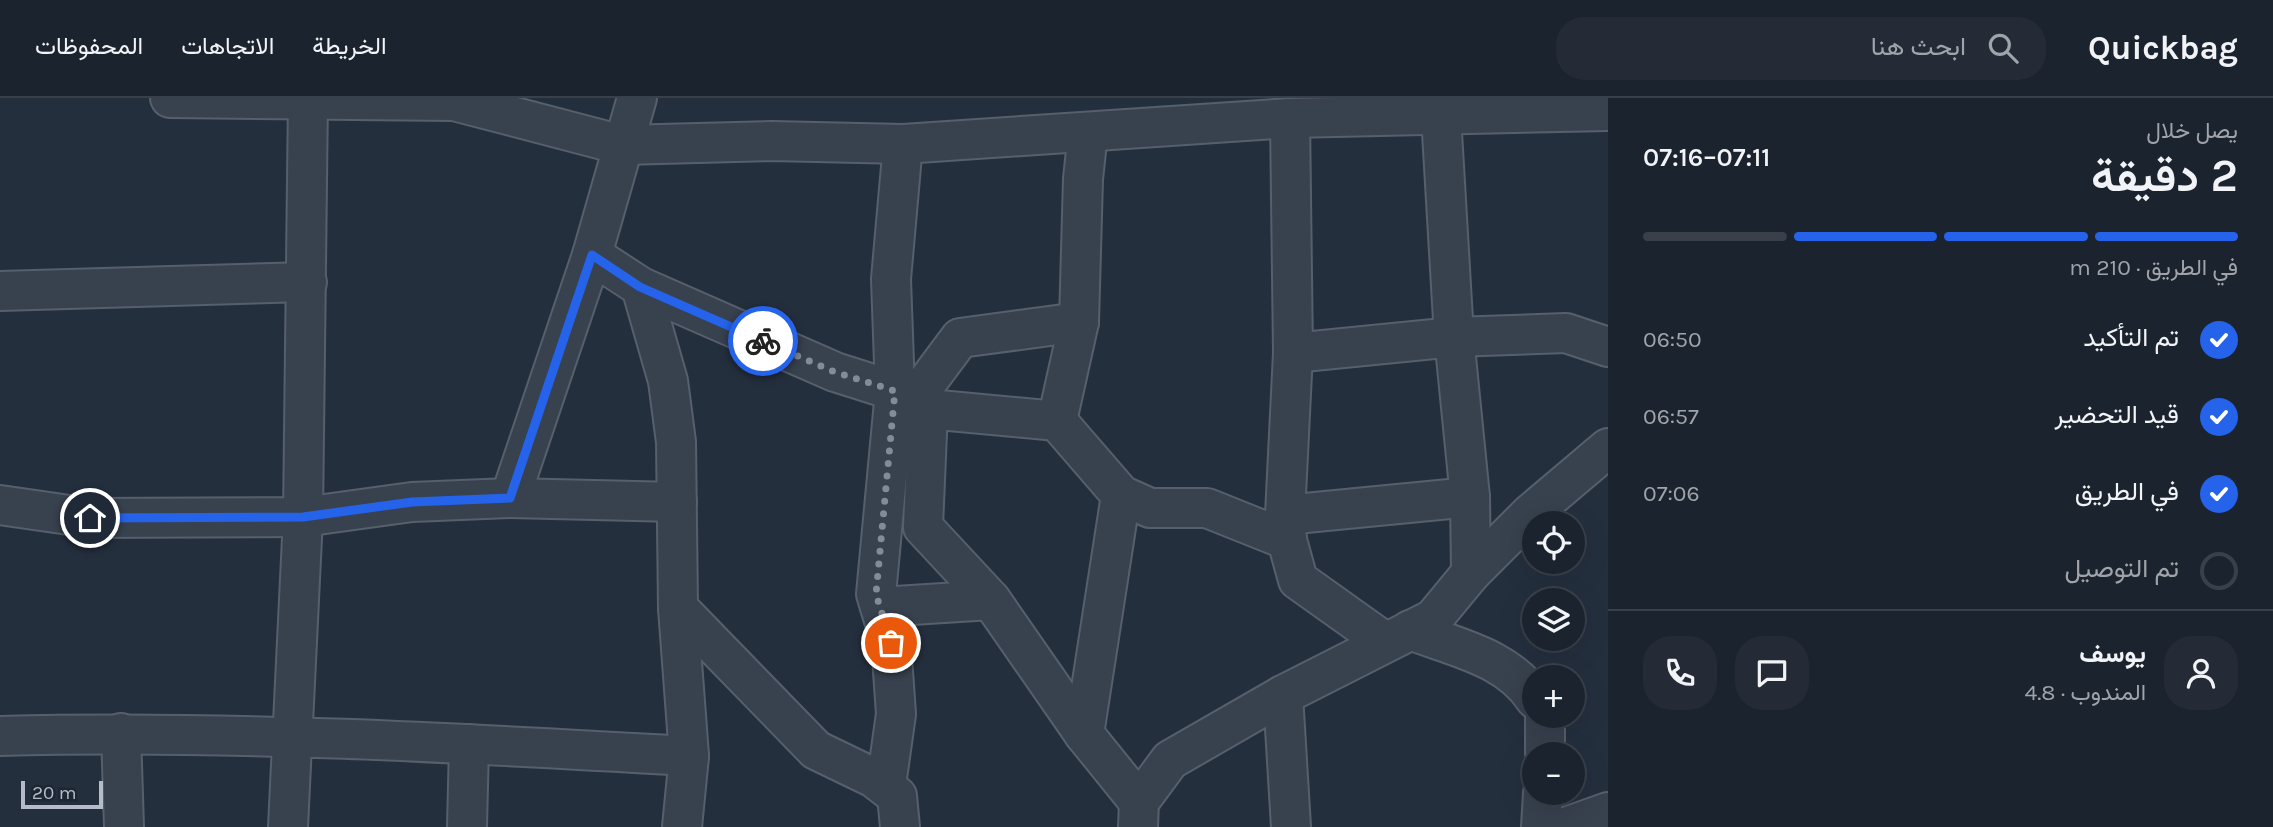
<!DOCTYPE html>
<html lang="ar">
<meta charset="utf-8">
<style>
:root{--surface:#1b232e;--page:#242b36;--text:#f1f3f6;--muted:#a0a4aa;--line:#39404a;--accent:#2563eb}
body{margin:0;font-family:Karla,Vazirmatn,sans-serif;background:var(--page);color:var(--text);direction:rtl;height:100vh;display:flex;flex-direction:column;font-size:26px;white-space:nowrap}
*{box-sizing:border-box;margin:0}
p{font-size:23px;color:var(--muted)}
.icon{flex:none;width:38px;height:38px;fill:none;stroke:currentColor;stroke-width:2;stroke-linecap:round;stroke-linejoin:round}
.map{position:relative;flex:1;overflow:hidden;direction:ltr}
.sheet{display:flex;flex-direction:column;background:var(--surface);width:665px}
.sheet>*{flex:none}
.buttons{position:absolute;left:1522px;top:413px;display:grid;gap:14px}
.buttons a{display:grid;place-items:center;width:63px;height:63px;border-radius:50%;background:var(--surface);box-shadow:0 7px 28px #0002,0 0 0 2px var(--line);font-size:35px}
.scale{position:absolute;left:21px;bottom:18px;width:82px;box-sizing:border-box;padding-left:7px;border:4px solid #b4bcc9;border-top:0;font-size:19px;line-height:24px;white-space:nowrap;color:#b4bcc9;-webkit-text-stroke:5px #1d2633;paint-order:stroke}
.pin{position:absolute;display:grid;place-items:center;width:60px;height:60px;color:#fff;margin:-30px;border:4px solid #fff;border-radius:50%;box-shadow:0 2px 7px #0007}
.courier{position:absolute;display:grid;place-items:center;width:70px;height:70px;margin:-35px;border:5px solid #2563eb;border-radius:50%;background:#fff;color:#222;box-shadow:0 2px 9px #0007}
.summary em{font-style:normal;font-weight:600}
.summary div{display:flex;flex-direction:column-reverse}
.summary{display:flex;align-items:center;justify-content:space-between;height:119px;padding:0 35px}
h1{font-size:46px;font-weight:600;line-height:52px}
.bar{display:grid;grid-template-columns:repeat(4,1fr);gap:10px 7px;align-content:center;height:84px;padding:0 35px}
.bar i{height:9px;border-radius:5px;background:var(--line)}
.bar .on{background:var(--accent)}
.bar p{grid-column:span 4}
.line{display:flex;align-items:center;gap:18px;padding:0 35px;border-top:2px solid var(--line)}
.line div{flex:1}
.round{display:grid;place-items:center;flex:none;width:74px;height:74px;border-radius:28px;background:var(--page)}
ol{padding:0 35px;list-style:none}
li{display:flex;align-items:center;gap:21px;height:77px}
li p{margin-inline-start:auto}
li .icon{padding:7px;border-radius:50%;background:var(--accent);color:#fff;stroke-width:4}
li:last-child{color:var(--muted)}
li i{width:38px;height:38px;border:4px solid var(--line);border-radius:50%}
header{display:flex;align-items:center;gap:42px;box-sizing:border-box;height:98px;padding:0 35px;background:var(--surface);border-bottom:2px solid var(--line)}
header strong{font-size:33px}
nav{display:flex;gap:38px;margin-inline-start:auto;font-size:24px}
.search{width:490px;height:63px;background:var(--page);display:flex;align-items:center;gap:18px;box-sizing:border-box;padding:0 24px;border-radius:28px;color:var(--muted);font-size:26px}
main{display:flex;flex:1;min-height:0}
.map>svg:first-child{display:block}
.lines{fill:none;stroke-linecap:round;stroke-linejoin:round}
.minor-casing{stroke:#565f6c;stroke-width:42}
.minor{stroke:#38414e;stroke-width:38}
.done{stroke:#828b98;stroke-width:7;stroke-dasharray:0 12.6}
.route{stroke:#2563eb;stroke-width:9}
</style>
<header>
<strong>Quickbag</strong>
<div class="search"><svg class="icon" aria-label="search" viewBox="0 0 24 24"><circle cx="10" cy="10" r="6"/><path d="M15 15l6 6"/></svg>ابحث هنا</div>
<nav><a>الخريطة</a><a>الاتجاهات</a><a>المحفوظات</a></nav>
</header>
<main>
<section class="sheet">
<div class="summary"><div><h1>2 دقيقة</h1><p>يصل خلال</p></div><em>07:11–07:16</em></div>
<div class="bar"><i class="on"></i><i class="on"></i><i class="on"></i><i></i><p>في الطريق · 210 m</p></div>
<ol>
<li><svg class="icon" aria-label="check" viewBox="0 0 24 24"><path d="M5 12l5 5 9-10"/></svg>تم التأكيد<p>06:50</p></li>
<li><svg class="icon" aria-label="check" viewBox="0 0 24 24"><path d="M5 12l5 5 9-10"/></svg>قيد التحضير<p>06:57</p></li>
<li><svg class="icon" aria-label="check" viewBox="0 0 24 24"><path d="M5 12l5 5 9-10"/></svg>في الطريق<p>07:06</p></li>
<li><i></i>تم التوصيل</li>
</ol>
<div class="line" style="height:126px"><a class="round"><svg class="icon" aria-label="person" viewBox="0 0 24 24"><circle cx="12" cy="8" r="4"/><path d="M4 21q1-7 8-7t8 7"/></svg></a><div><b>يوسف</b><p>المندوب · 4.8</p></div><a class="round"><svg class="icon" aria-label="chat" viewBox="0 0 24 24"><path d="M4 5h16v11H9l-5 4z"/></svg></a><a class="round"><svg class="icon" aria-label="phone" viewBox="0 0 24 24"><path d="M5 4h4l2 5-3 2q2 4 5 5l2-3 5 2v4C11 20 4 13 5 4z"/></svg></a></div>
</section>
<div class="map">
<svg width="1608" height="729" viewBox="0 0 1608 729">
<rect width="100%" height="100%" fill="#242f3e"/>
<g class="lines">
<g class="minor-casing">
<g id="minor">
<path d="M170 0 454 3 622 47 772 43 903 46 1290 20 1608 13"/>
<path d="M1440 0 1454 239 1470 399 1471 475"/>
<path d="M592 157 641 189 835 274 895 293 922 291 928 311 1057 323 1121 397 1150 410H1207L1287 442 1298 482 1385 544"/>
<path d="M641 189 668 283 676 344 678 510 689 658 682 729"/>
<path d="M0 193 307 184"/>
<path d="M1293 255 1454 239 1566 235 1608 249"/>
<path d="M922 291 960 240 1079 224"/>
<path d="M928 311 923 429 991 502 1084 636 1139 704"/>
<path d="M1057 323 1079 224 1083 81 1088 34"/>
<path d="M510 400 592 157 637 0"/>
<path d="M0 407 90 420 303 419 412 404 510 400 677 404"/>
<path d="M1285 417 1470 399"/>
<path d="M1287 442 1285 417 1293 255 1290 20"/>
<path d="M880 509 991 502"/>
<path d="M678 510 816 652 874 680 897 698 900 729"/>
<path d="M1410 532C1454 549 1508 559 1535 601"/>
<path d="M1283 597 1291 729"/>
<path d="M121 635 124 729"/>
<path d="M1084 636 1121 397"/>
<path d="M0 638C230 632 459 645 689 658"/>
<path d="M1545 656V618"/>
<path d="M886 687 896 616 891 545 876 496 895 293 891 181 903 46"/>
<path d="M288 729 303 419 308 0"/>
<path d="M467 729 469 646"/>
<path d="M1138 729 1139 704 1170 662 1283 597 1433 521 1471 475 1530 416 1608 350"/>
<path d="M1541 729 1543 695"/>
<path d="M1566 729 1608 714"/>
</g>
</g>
<use href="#minor" class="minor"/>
</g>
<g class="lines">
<path class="done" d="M763 243 835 274 895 293 876 496 891 545"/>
<path class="route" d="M90 420 303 419 412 404 510 400 592 157 640 189 763 243"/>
</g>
</svg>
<div class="buttons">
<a><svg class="icon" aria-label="locate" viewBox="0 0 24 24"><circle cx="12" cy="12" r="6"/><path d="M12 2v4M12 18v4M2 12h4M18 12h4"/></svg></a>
<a><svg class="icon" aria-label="layers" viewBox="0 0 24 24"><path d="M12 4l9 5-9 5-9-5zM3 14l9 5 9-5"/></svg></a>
<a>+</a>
<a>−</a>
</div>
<div class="scale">20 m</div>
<div class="pin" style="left:891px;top:545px;background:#ea580c"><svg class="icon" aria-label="bag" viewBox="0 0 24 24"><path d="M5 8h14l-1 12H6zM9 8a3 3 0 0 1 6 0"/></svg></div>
<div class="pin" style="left:90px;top:420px;background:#1f2937"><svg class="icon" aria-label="home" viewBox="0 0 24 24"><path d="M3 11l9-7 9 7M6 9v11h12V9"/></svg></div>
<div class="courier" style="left:763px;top:243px"><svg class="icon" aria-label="bike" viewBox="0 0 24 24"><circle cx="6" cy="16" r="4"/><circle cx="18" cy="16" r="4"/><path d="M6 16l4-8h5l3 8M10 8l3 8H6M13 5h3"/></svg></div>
</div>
</main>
